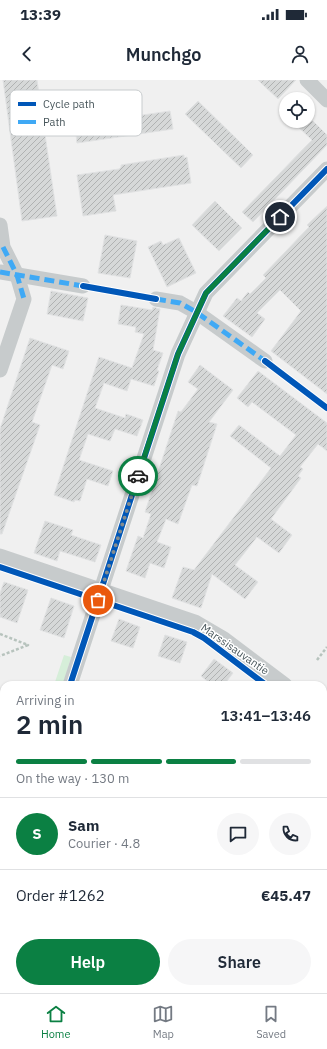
<!DOCTYPE html>
<meta charset="utf-8">
<style>
:root{--surface:#fff;--page:#f6f6f7;--text:#1f2937;--muted:#747a83;--line:#e0e1e3;--accent:#0b8043}
body{margin:0;font-family:"IBM Plex Sans",sans-serif;background:var(--page);color:var(--text);height:100vh;display:flex;flex-direction:column;font-size:15px;white-space:nowrap}
*{box-sizing:border-box;margin:0}
p{font-size:13px;color:var(--muted)}
.icon{flex:none;width:22px;height:22px;fill:none;stroke:currentColor;stroke-width:2;stroke-linecap:round;stroke-linejoin:round}
.map{position:relative;flex:1;overflow:hidden}
.sheet{position:absolute;left:0px;top:601px;width:327px;height:312px;display:flex;flex-direction:column;background:var(--surface);border-radius:12px 12px 0 0;box-shadow:0 1px 3px #0004}
.sheet>*{flex:none}
.controls{position:absolute;left:279px;top:12px;display:grid;gap:8px}
.controls a{display:grid;place-items:center;width:36px;height:36px;border-radius:50%;background:var(--surface);box-shadow:0 1px 3px #0004;font-size:20px}
.pin{position:absolute;display:grid;place-items:center;width:34px;height:34px;color:#fff;margin:-17px;border:2px solid #fff;border-radius:50%;box-shadow:0 1px 4px #0007}
.courier{position:absolute;display:grid;place-items:center;width:40px;height:40px;margin:-20px;border:3px solid #0b8043;border-radius:50%;background:#fff;color:#222;box-shadow:0 1px 5px #0007}
.headline em{font-style:normal;font-weight:600}
.headline div{display:flex;flex-direction:column-reverse}
.headline{display:flex;align-items:center;justify-content:space-between;height:68px;padding:0 16px}
h1{font-size:26px;font-weight:600;line-height:30px}
.bar{display:grid;grid-template-columns:repeat(4,1fr);gap:6px 4px;align-content:center;height:48px;padding:0 16px}
.bar i{height:5px;border-radius:3px;background:var(--line)}
.bar .active{background:var(--accent)}
.bar p{grid-column:span 4}
.line{display:flex;align-items:center;gap:10px;padding:0 16px;border-top:1px solid var(--line)}
.line div{flex:1}
.round{display:grid;place-items:center;flex:none;width:42px;height:42px;border-radius:21px;background:var(--page)}
.button{display:flex;gap:8px;margin-top:auto;padding:8px 16px}
.button a{flex:1;height:46px;border-radius:24px;background:var(--accent);color:#fff;font-size:16px;font-weight:600;line-height:46px;text-align:center}
.button a+a{background:var(--page);color:var(--text)}
.status{display:flex;justify-content:space-between;align-items:center;height:28px;padding:0 20px;background:var(--surface);direction:ltr}
.status svg{height:11px;fill:currentColor}
header{display:flex;justify-content:space-between;align-items:center;height:52px;padding:0 16px;background:var(--surface);font-size:18px;font-weight:600}
.menu{display:flex;justify-content:space-around;align-items:center;height:56px;border-top:1px solid var(--line);background:var(--surface);font-size:11px;color:var(--muted)}
.menu a{display:grid;justify-items:center;gap:2px}
.menu .active{color:var(--accent)}
.map>svg:first-child{display:block}
.green{fill:#d6eed9}
.forest{fill:url(#forest-firs)}
.building{fill:url(#building-hatch);stroke:#e1e2e3}
.lines{fill:none;stroke-linecap:round;stroke-linejoin:round}
.path{stroke:#b7c3bd;stroke-width:2.5;stroke-dasharray:3 2;stroke-linecap:butt}
.street{stroke:#c7cbcc;stroke-width:15}
.secondary{stroke:#c8cbcd;stroke-width:21}
.quiet{stroke:#3fa9f5;stroke-width:5;stroke-dasharray:10 5;stroke-linecap:butt}
.cycleway-casing{stroke:#fff;stroke-width:8}
.cycleway{stroke:#0057b8;stroke-width:6}
.done{stroke:#838c8f;stroke-width:4;stroke-dasharray:0 7.2}
.route{stroke:#0b8043;stroke-width:5}
.labels{text-anchor:middle;stroke-width:3;stroke-linejoin:round;paint-order:stroke}
.street-label{font-size:11px;fill:#48565b;stroke:#fff}
.key{fill:#fff;stroke:#c8ccce;stroke-width:1}
.key-label{font-size:11px;fill:#48565b}
</style>
<div class="status"><b>13:39</b><svg viewBox="0 0 49 12"><path d="M0 12V9h3v3zM5 12V6h3v6zM10 12V3h3v9zM15 12V0h3v12zM26 1h20v11H26zM47 4h2v5h-2z"/></svg></div>
<header><svg class="icon" aria-label="back" viewBox="0 0 24 24"><path d="M15 5l-7 7 7 7"/></svg>Munchgo<svg class="icon" aria-label="person" viewBox="0 0 24 24"><circle cx="12" cy="8" r="4"/><path d="M4 21q1-7 8-7t8 7"/></svg></header>
<div class="map">
<svg width="327" height="913" viewBox="0 0 327 913">
<defs>
<pattern id="forest-firs" width="22" height="20" patternUnits="userSpaceOnUse"><rect width="22" height="20" fill="#d6eed9"/><path d="M5 1l3.5 6h-7zM16 11l3.5 6h-7z" fill="#b9cebc"/></pattern>
<pattern id="building-hatch" width="6" height="6" patternUnits="userSpaceOnUse"><rect width="6" height="6" fill="#d6d8d8"/><path d="M-1 1l2-2M0 6l6-6M5 7l2-2" fill="none" stroke="#b0b2b2"/></pattern>
</defs>
<rect width="100%" height="100%" fill="#f0f0f0"/>
<g class="green">
<path d="M64 575 71 577 63 605H54Z"/>
<path d="M0 670 4 672V711L0 709Z"/>
<path d="M4 741V769L0 777V749Z"/>
<path d="M323 831 327 833V866L323 864Z"/>
<path d="M234 909H291L298 913H232Z"/>
</g>
<g class="forest">
<path d="M0 709 4 711V741L0 749Z"/>
<path d="M323 864 327 866V913H298L291 909H323Z"/>
</g>
<g class="building">
<path d="M3 0H37L57 136 22 141Z"/>
<path d="M258 0H296L278 19Z"/>
<path d="M198 21 253 75 241 88 185 34Z"/>
<path d="M170 31 173 49 77 63 75 45Z"/>
<path d="M292 41H313L327 55V65L253 142 242 132 312 60Z"/>
<path d="M184 75V78L187 77 191 103 113 115 116 131 83 136 77 95 119 89 121 87V85Z"/>
<path d="M215 121 242 148 219 171 192 145Z"/>
<path d="M327 126V314L271 271 301 231 280 210 257 233 265 239 252 257 223 236 237 218 241 221 248 212 250 214 266 198 263 195 309 147 307 145Z"/>
<path d="M105 155 137 161 130 198 98 193Z"/>
<path d="M179 158 196 193 167 207 148 167 161 161 163 165Z"/>
<path d="M51 211 88 218 83 241 47 234Z"/>
<path d="M121 225 152 230 153 227 160 229 153 270 163 273 157 290 159 291 154 306 131 299 127 311 104 303 95 328 125 338 126 334 143 340 137 356 115 349 110 361 88 354 79 380 113 391 108 406 87 399 80 421 75 420 74 422 54 415 99 277 132 288 144 254 135 252 136 247 118 244Z"/>
<path d="M30 258 69 271 63 289 52 285 32 342 40 345 2 454H0V349Z"/>
<path d="M200 285 233 310 209 342 217 344 197 406 192 405 178 444 166 439 157 462 171 467 164 488 150 483 145 498 126 491 138 456 143 458 151 434 145 432 178 331 181 332 198 309 188 302Z"/>
<path d="M258 291 327 343V371L318 364 300 387 303 389 298 396 301 398 271 439 292 455 279 473 257 457 235 485 258 502 245 519 212 494 201 528 172 518 183 487 194 490 271 388 230 356 239 345 280 376 296 355 252 322 248 327 237 318Z"/>
<path d="M45 441 73 450 71 455 101 465 95 482 60 471 57 481 34 473Z"/>
<path d="M4 502 28 510 17 543 0 537V513Z"/>
<path d="M51 518 74 526 64 558 40 550Z"/>
<path d="M119 539 140 547 133 568 111 561Z"/>
<path d="M165 555 187 562 180 583 158 576Z"/>
<path d="M214 579 233 593 224 605H212L201 596Z"/>
</g>
<g class="lines">
<g class="path">
<path d="M0 554 28 565 0 576"/>
<path d="M317 580 327 567"/>
</g>
<g class="street">
<path d="M307 0 327 20"/>
<path d="M0 145 3 167 17 195 24 219 0 290"/>
<path d="M0 192 83 206"/>
<path d="M156 219 180 223 196 232 265 281"/>
<path d="M0 476 195 542 224 559 285 605"/>
<path d="M70 605 178 274 206 213 327 89"/>
<path d="M323 633 327 636"/>
</g>
<g class="secondary">
<path d="M323 714 327 709"/>
<path d="M323 744 327 739"/>
<path d="M202 913 204 909"/>
<path d="M224 913 226 909"/>
</g>
<g class="quiet">
<path d="M3 167 17 195 24 219"/>
<path d="M0 192 83 206"/>
<path d="M156 219 180 223 196 232 265 281"/>
<path d="M248 913 250 909"/>
</g>
<g class="cycleway-casing">
<g id="cycleway">
<path d="M83 206 156 219"/>
<path d="M265 281 327 328"/>
<path d="M0 487 193 552 204 558 266 605"/>
<path d="M70 605 178 274 206 213 327 89"/>
</g>
</g>
<use href="#cycleway" class="cycleway"/>
</g>
<g class="lines">
<path class="done" d="M98 520 138 396"/>
<path class="route" d="M138 396 178 274 206 213 280 137"/>
</g>
<g class="labels">
<g class="street-label">
<text transform="translate(235 569) rotate(35)" y="4">Marssisauvantie</text>
</g>
</g>
<rect x="10" y="10" width="132" height="46" rx="6" class="key"/>
<rect x="18" y="22" width="18" height="4" fill="#0057b8"/>
<rect x="18" y="40" width="18" height="4" fill="#3fa9f5"/>
<g class="key-label">
<text x="43" y="28">Cycle path</text>
<text x="43" y="46">Path</text>
</g>
</svg>
<div class="controls">
<a><svg class="icon" aria-label="locate" viewBox="0 0 24 24"><circle cx="12" cy="12" r="6"/><path d="M12 2v4M12 18v4M2 12h4M18 12h4"/></svg></a>
</div>
<div class="pin" style="left:98px;top:520px;background:#ea580c"><svg class="icon" aria-label="bag" viewBox="0 0 24 24"><path d="M5 8h14l-1 12H6zM9 8a3 3 0 0 1 6 0"/></svg></div>
<div class="pin" style="left:280px;top:137px;background:#1f2937"><svg class="icon" aria-label="home" viewBox="0 0 24 24"><path d="M3 11l9-7 9 7M6 9v11h12V9"/></svg></div>
<div class="courier" style="left:138px;top:396px"><svg class="icon" aria-label="car" viewBox="0 0 24 24"><path d="M5 17H2v-5l4-1 3-4h7l3 4 3 1v5h-3M9 17h6M6 11h13"/><circle cx="7" cy="17" r="2"/><circle cx="17" cy="17" r="2"/></svg></div>
<section class="sheet">
<div class="headline"><div><h1>2 min</h1><p>Arriving in</p></div><em>13:41–13:46</em></div>
<div class="bar"><i class="active"></i><i class="active"></i><i class="active"></i><i></i><p>On the way · 130 m</p></div>
<div class="line" style="height:72px"><b class="round" style="background:var(--accent);color:#fff">S</b><div><b>Sam</b><p>Courier · 4.8</p></div><a class="round"><svg class="icon" aria-label="chat" viewBox="0 0 24 24"><path d="M4 5h16v11H9l-5 4z"/></svg></a><a class="round"><svg class="icon" aria-label="phone" viewBox="0 0 24 24"><path d="M5 4h4l2 5-3 2q2 4 5 5l2-3 5 2v4C11 20 4 13 5 4z"/></svg></a></div>
<div class="line" style="height:52px"><div>Order #1262</div><b>€45.47</b></div>
<div class="button"><a>Help</a><a>Share</a></div>
</section>
</div>
<nav class="menu">
<a class="active"><svg class="icon" aria-label="home" viewBox="0 0 24 24"><path d="M3 11l9-7 9 7M6 9v11h12V9"/></svg>Home</a>
<a><svg class="icon" aria-label="map" viewBox="0 0 24 24"><path d="M3 6l6-2 6 2 6-2v14l-6 2-6-2-6 2zM9 4v14M15 6v14"/></svg>Map</a>
<a><svg class="icon" aria-label="saved" viewBox="0 0 24 24"><path d="M7 4h10v16l-5-4-5 4z"/></svg>Saved</a>
</nav>
